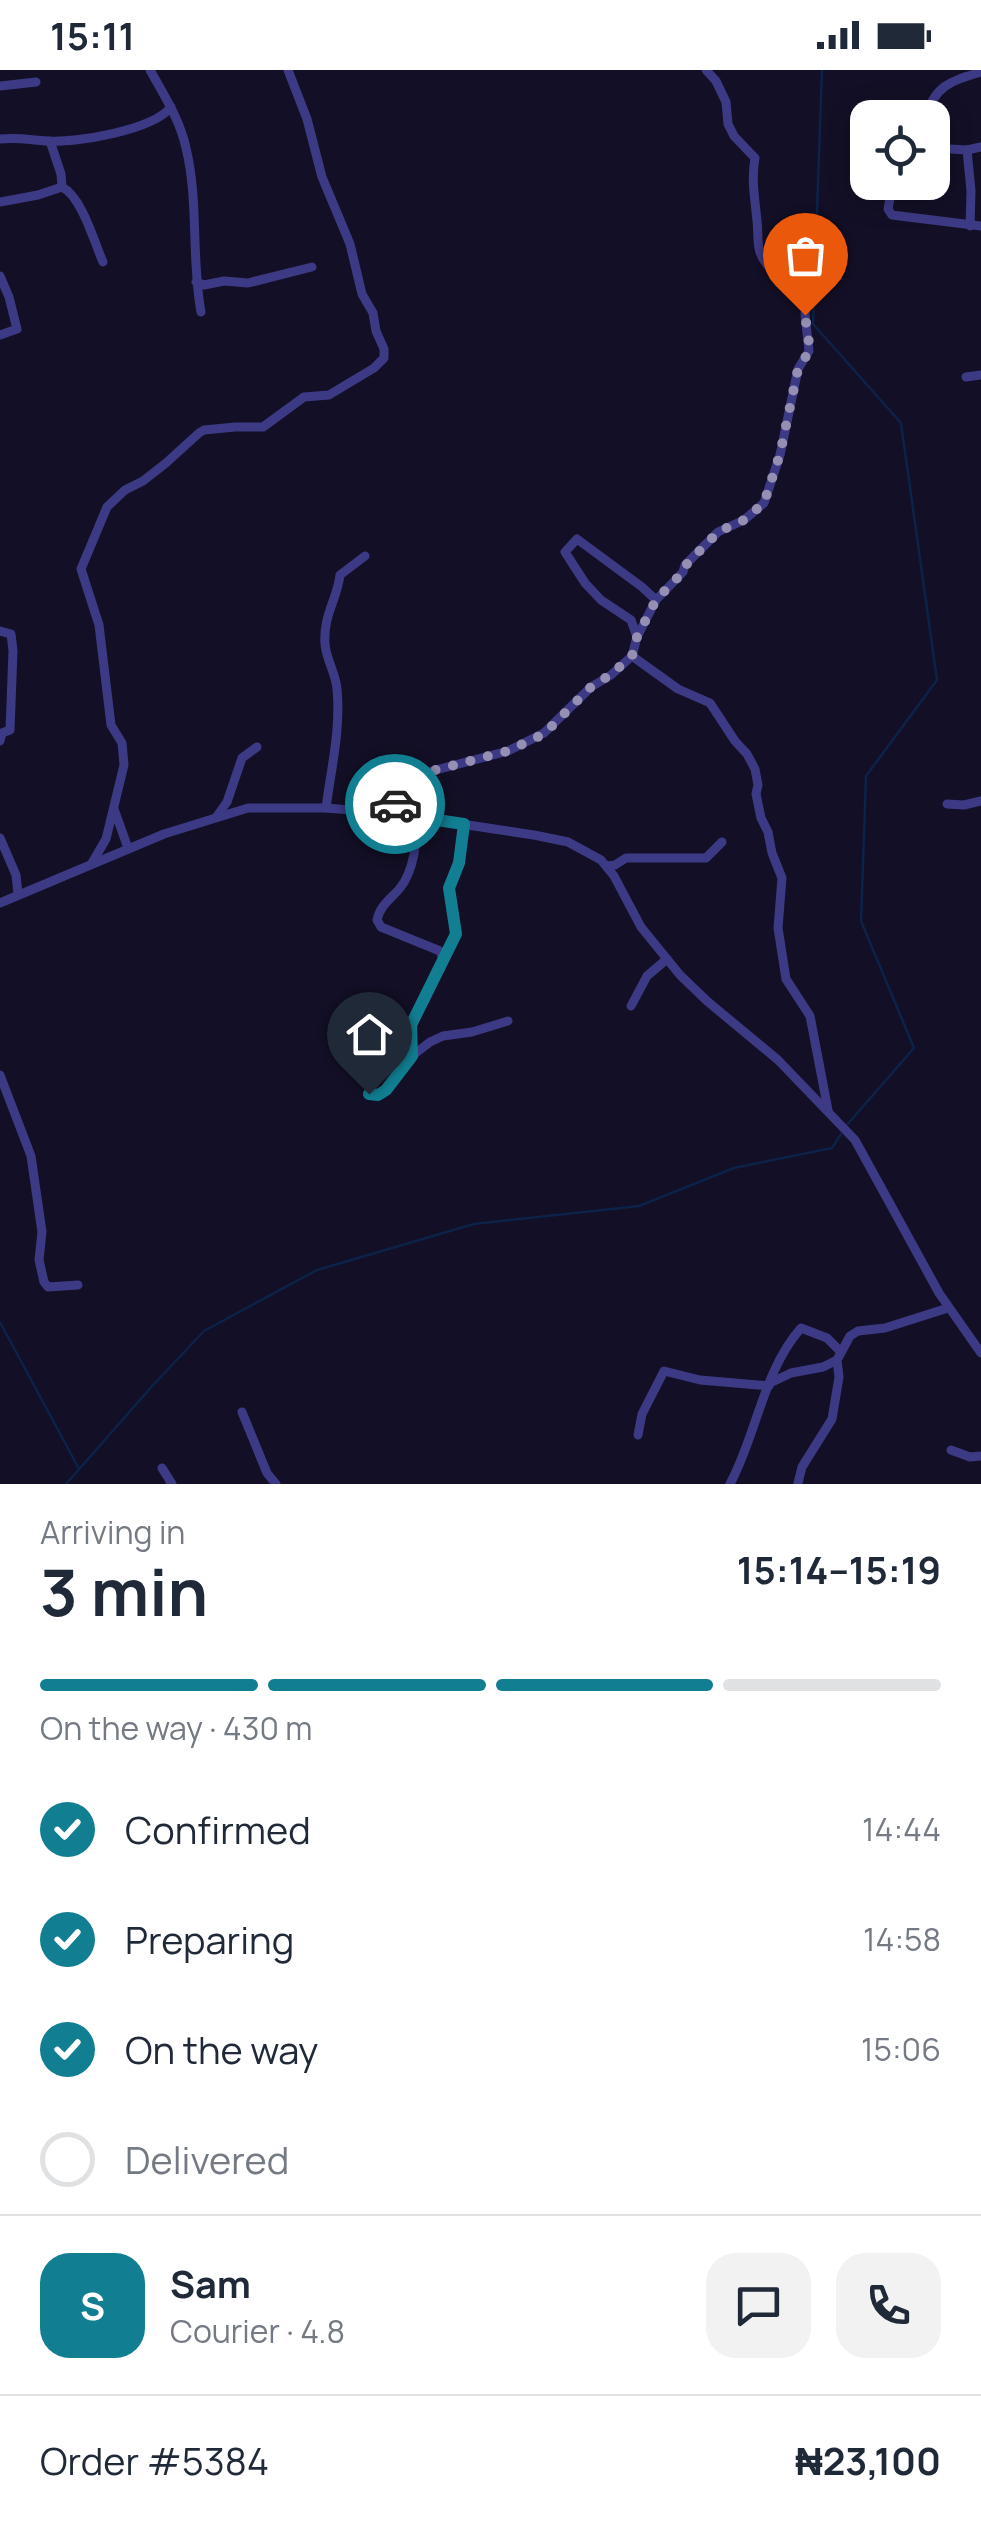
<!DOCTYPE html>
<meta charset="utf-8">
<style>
:root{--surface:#fff;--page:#f2f2f3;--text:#1f2937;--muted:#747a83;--line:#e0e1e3;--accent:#117e91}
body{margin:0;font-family:Manrope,sans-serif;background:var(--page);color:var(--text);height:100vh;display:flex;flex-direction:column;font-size:38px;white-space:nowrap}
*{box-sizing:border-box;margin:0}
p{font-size:32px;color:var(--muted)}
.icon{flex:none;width:55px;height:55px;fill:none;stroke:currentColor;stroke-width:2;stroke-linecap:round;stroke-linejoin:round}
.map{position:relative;height:1414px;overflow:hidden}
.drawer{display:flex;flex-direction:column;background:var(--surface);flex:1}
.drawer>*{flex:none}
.tools{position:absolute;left:850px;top:30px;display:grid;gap:20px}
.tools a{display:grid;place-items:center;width:100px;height:100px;border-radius:20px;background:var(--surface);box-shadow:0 5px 25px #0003;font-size:50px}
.pin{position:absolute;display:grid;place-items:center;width:85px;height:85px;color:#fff;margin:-102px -42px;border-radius:50% 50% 50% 0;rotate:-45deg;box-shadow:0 0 10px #0007}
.pin .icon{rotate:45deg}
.courier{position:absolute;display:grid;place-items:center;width:100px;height:100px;margin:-50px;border:8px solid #117e91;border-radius:50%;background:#fff;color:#222;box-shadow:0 2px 12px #0007}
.summary em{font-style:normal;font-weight:700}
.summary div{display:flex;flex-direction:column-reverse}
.summary{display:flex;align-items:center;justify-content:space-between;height:170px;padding:0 40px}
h1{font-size:65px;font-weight:700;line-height:75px}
.bar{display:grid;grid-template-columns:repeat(4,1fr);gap:15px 10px;align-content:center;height:120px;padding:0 40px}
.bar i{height:12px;border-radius:8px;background:var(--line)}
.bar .selected{background:var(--accent)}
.bar p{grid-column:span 4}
.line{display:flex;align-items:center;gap:25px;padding:0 40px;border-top:2px solid var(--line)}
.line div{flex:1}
.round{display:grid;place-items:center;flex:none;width:105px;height:105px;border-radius:30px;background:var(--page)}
ol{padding:0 40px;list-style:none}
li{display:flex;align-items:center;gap:30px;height:110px}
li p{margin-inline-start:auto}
li .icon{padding:10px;border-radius:50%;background:var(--accent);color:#fff;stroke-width:4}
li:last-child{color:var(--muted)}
li i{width:55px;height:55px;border:5px solid var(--line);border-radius:50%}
.status{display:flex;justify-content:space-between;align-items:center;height:70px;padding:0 50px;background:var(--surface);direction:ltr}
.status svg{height:28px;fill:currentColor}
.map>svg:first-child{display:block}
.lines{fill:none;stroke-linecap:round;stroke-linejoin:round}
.stream{stroke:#0c2248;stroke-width:2.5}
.minor{stroke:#3d3a85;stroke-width:9}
.done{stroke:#948fb3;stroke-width:10;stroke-dasharray:0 18}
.route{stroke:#117e91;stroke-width:12}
</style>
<div class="status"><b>15:11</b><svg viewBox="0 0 49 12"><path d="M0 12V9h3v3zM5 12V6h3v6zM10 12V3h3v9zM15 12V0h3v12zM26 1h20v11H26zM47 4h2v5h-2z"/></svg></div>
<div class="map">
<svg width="981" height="1414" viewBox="0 0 981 1414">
<rect width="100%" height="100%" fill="#130f26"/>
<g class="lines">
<g class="stream">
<path d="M822 0 813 254 901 353 937 610 866 706 861 851 914 978 845 1057"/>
<path d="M0 1252 78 1397"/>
<path d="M66 1414 154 1314 204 1261 317 1200 474 1154 639 1136 734 1098 832 1078 841 1064"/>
</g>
<g class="minor">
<path d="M150 0C164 25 180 50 186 78 199 131 191 188 201 242"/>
<path d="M0 16 36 12"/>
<path d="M925 48C935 15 951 11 981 2"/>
<path d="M0 69C19 67 30 70 48 71 77 73 153 60 171 37"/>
<path d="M932 78 967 80 981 77"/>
<path d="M967 80 971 121 970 156"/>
<path d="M893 112 888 139 892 145 981 156"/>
<path d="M62 117C82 127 94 172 103 192"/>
<path d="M0 132 38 125 62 117 61 104 50 71"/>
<path d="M0 206 9 227 17 259 0 265"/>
<path d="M196 212 204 215 224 211 248 213 312 197"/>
<path d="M966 307 981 305"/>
<path d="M0 561 11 564 13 581 10 660 2 663 0 671"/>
<path d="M637 567 631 550 601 530 585 513 565 482 577 469 642 517 656 530"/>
<path d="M632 586 678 619 710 633 735 671 747 684 755 699 758 715 756 724 761 748 768 762 772 783 782 808 778 858 786 909 810 946 828 1040"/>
<path d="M947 734 964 735 981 731"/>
<path d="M326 738C331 699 341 659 337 619 336 604 326 589 325 574 323 545 337 530 340 505L365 486"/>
<path d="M114 739 128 778"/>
<path d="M388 743 411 714 432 701 508 681 544 663 591 617 611 605 632 586 637 567 656 530 683 502 685 495 718 462 744 450 764 433 780 385 798 299 809 281 805 245 807 223C794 215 778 207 768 196 755 181 759 168 757 151 755 129 751 110 755 88L734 66 728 54 726 32 716 11 706 0"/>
<path d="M217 746 227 732 242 688 257 677"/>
<path d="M0 768 16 805 18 824"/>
<path d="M92 793 106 769 124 695 122 673 111 655 99 555 81 499 107 437 125 420 143 411 166 393 199 363 204 360 235 357H263L304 327 329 325 374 298 384 288V279L376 261 373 243 362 224 350 174 322 107 307 49 288 0"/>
<path d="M607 796 615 795 626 788H706L722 772"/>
<path d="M0 833 164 764 248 738H326L388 743 534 765 568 772 601 790 614 806 641 857 680 905 707 931 778 990 855 1070 939 1223 981 1283"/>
<path d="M444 888 456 864 449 818 459 793 465 754"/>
<path d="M631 936 647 906 667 889"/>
<path d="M412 986 430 972 443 966 472 962 508 951"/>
<path d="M0 1005 31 1086 42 1162 39 1190 44 1212 48 1217 78 1215"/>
<path d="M369 1025H378L385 1020 412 986 411 955 444 891 440 881 381 857 377 850C380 835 391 829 400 818 414 801 418 768 416 747"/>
<path d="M770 1313 791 1303 823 1297 837 1290"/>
<path d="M242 1342 267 1403 276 1414"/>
<path d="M638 1365 642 1344 664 1301 700 1310 769 1316"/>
<path d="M951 1380 970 1387 981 1386"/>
<path d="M162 1398 172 1414"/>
<path d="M798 1413 802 1397 832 1349 839 1307 837 1290 850 1266 858 1261 885 1258 948 1238"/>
<path d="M730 1414C757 1364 763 1301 801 1258L827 1268 840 1281"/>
</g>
</g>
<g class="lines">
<path class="done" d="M395 734 411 714 432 701 508 681 544 664 591 617 610 605 632 586 637 567 656 530 683 502 685 496 718 462 744 450 764 433 780 384 798 299 810 280 805 245"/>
<path class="route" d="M369 1024 378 1025 386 1020 412 986 411 955 456 864 449 818 459 793 464 754 388 743 395 734"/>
</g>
</svg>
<div class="tools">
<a><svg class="icon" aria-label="locate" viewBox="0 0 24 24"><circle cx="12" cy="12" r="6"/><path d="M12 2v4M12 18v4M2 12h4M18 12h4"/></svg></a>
</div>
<div class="pin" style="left:805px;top:245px;background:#ea580c"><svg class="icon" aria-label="bag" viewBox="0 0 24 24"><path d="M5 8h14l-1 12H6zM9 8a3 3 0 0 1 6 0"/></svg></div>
<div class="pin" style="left:369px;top:1024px;background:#1f2937"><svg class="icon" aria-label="home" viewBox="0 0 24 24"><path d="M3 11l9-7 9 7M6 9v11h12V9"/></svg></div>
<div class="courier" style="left:395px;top:734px"><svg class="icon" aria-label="car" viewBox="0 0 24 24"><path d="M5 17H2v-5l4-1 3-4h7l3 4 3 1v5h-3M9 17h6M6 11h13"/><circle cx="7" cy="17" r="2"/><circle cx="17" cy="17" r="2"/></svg></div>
</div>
<section class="drawer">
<div class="summary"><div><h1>3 min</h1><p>Arriving in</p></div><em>15:14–15:19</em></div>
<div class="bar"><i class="selected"></i><i class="selected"></i><i class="selected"></i><i></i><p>On the way · 430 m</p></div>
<ol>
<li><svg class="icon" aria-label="check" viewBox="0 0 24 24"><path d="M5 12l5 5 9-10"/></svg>Confirmed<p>14:44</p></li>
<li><svg class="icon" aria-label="check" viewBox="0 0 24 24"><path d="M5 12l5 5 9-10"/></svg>Preparing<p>14:58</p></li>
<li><svg class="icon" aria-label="check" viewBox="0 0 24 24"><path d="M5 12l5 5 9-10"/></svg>On the way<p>15:06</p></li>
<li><i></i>Delivered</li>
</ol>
<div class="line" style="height:180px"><b class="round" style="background:var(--accent);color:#fff">S</b><div><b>Sam</b><p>Courier · 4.8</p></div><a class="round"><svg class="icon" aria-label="chat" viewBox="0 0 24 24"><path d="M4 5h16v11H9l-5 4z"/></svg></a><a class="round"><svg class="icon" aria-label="phone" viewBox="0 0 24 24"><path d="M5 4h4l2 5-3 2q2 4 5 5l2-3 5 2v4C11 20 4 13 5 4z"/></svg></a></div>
<div class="line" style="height:130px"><div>Order #5384</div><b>₦23,100</b></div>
</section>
